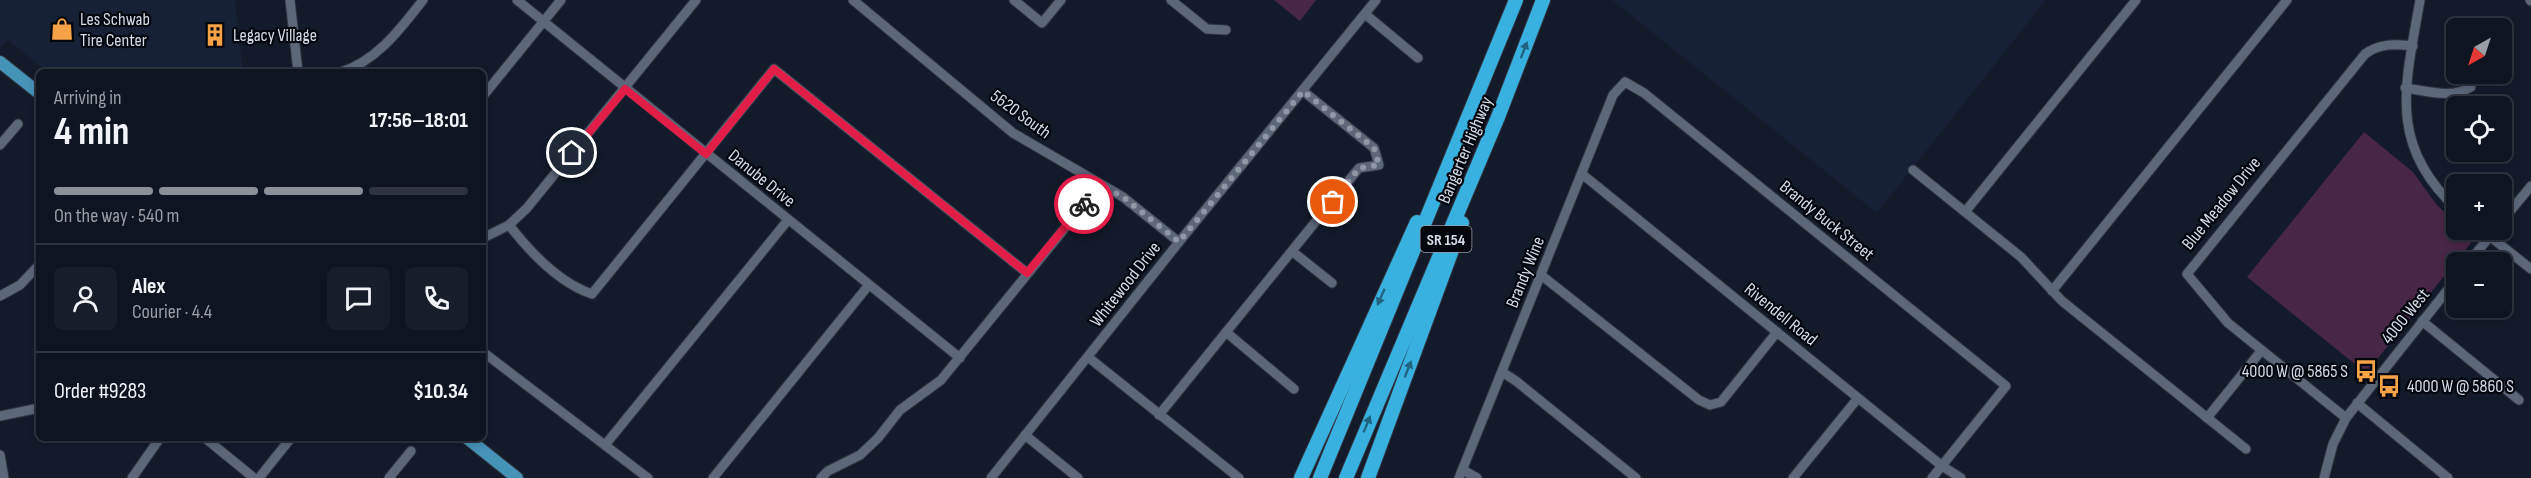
<!DOCTYPE html>
<meta charset="utf-8">
<style>
:root{--surface:#0e1420;--page:#171d29;--text:#f1f3f6;--muted:#9b9ea5;--line:#2e333e;--accent:#8c9099}
body{margin:0;font-family:"Sofia Sans Condensed",sans-serif;background:var(--page);color:var(--text);height:100vh;display:flex;flex-direction:column;font-size:22px;white-space:nowrap}
*{box-sizing:border-box;margin:0}
p{font-size:20px;color:var(--muted)}
.icon{flex:none;width:33px;height:33px;fill:none;stroke:currentColor;stroke-width:2;stroke-linecap:round;stroke-linejoin:round}
.map{position:relative;flex:1;overflow:hidden}
.details{position:absolute;left:36px;top:69px;width:450px;height:372px;display:flex;flex-direction:column;background:var(--surface);border-radius:9px;box-shadow:0 3px 9px #0003,0 0 0 2px var(--line)}
.details>*{flex:none}
.needle{width:39px;rotate:219deg}
.buttons{position:absolute;left:2446px;top:18px;display:grid;gap:12px}
.buttons a{display:grid;place-items:center;width:66px;height:66px;border-radius:9px;background:var(--surface);box-shadow:0 3px 9px #0003,0 0 0 2px var(--line);font-size:30px}
.pin{position:absolute;display:grid;place-items:center;width:51px;height:51px;color:#fff;margin:-26px;border:3px solid #fff;border-radius:50%;box-shadow:0 2px 6px #0007}
.courier{position:absolute;display:grid;place-items:center;width:60px;height:60px;margin:-30px;border:4px solid #e11d48;border-radius:50%;background:#fff;color:#222;box-shadow:0 2px 8px #0007}
.headline em{font-style:normal;font-weight:700}
.headline div{display:flex;flex-direction:column-reverse}
.headline{display:flex;align-items:center;justify-content:space-between;height:102px;padding:0 18px}
h1{font-size:39px;font-weight:700;line-height:45px}
.bar{display:grid;grid-template-columns:repeat(4,1fr);gap:9px 6px;align-content:center;height:72px;padding:0 18px}
.bar i{height:8px;border-radius:4px;background:var(--line)}
.bar .active{background:var(--accent)}
.bar p{grid-column:span 4}
.line{display:flex;align-items:center;gap:15px;padding:0 18px;border-top:2px solid var(--line)}
.line div{flex:1}
.round{display:grid;place-items:center;flex:none;width:63px;height:63px;border-radius:9px;background:var(--page)}
.map>svg:first-child{display:block}
.built{fill:#162137}
.green{fill:#482647}
.lines{fill:none;stroke-linecap:round;stroke-linejoin:round}
.minor-casing{stroke:#303541;stroke-width:11}
.major-casing{stroke:#303541;stroke-width:14}
.highway-casing{stroke:#303541;stroke-width:16}
.minor{stroke:#5c677a;stroke-width:9}
.major{stroke:#4693b8;stroke-width:12}
.highway{stroke:#38b1e1;stroke-width:14}
.oneway{fill:#216482}
.done{stroke:#9198a5;stroke-width:6;stroke-dasharray:0 10.8}
.route{stroke:#e11d48;stroke-width:8}
.labels{text-anchor:middle;stroke-width:4.5;stroke-linejoin:round;paint-order:stroke}
.shield{fill:#04060d;stroke:#969ba5;stroke-width:1.5}
.shield-label{font-size:16px;font-weight:bold;fill:#d5dbe6}
.poi-label{font-size:18px;fill:#d5dbe6;stroke:#04060d;text-anchor:start}
.street-label{font-size:18px;fill:#d5dbe6;stroke:#04060d}
</style>
<div class="map">
<svg width="2531" height="478" viewBox="0 0 2531 478">
<rect width="100%" height="100%" fill="#131b2b"/>
<g class="built">
<path d="M0 0H235L243 72H47L8 40 0 49Z"/>
<path d="M1612 0H2046L1877 213Z"/>
</g>
<g class="green">
<path d="M1274 0H1316L1300 21Z"/>
<path d="M2364 132 2413 172 2436 204 2457 224V230H2463L2474 239 2366 373 2247 277Z"/>
</g>
<g class="lines">
<g class="minor-casing">
<g id="minor">
<path d="M290 0 298 72"/>
<path d="M517 0 960 358"/>
<path d="M853 0 1013 133 1123 197 1179 242"/>
<path d="M1014 0 1042 23 1061 0"/>
<path d="M1171 0 1207 29 1226 30"/>
<path d="M2420 0C2406 83 2386 144 2457 209"/>
<path d="M2530 0 2531 1"/>
<path d="M1365 14 1418 58"/>
<path d="M341 72C377 61 401 28 423 0"/>
<path d="M2405 88C2428 91 2451 99 2471 87"/>
<path d="M483 96 561 0"/>
<path d="M0 145 18 124"/>
<path d="M1913 170 2021 257 2062 301 2246 449"/>
<path d="M1582 174 1942 466 1961 478"/>
<path d="M1965 212 2136 0"/>
<path d="M2502 221 2531 186"/>
<path d="M509 225C530 252 559 283 592 294L774 69 1027 273"/>
<path d="M2482 230 2531 269"/>
<path d="M483 238 509 225 527 208 696 0"/>
<path d="M1293 252 1332 283"/>
<path d="M2469 262 2495 230"/>
<path d="M1541 275 1699 400 1710 405 1721 402 1777 332"/>
<path d="M2052 291 2287 0"/>
<path d="M0 296 20 285 39 265"/>
<path d="M2422 321 2519 400"/>
<path d="M1226 332 1294 389"/>
<path d="M483 352 648 478"/>
<path d="M1088 357 1239 478"/>
<path d="M1502 372 1516 381 1636 478"/>
<path d="M2357 403 2448 478"/>
<path d="M1159 415 1359 168 1379 165 1374 148 1303 91"/>
<path d="M0 416 39 408"/>
<path d="M2207 418 2261 351"/>
<path d="M2346 418 2228 323 2187 274 2365 54C2380 43 2395 44 2413 46"/>
<path d="M1025 435 1078 478"/>
<path d="M205 438 254 478"/>
<path d="M605 445 788 220"/>
<path d="M0 455 4 478"/>
<path d="M1463 470 1477 478"/>
<path d="M132 478 160 438"/>
<path d="M259 478 291 438"/>
<path d="M389 478 411 451"/>
<path d="M713 478 868 286"/>
<path d="M821 478 828 471 860 455 878 438 900 410 941 380 1100 185"/>
<path d="M991 478 1179 242 1376 0"/>
<path d="M1459 478 1613 95 1625 82 1644 93 2006 386 1932 478"/>
<path d="M1793 478 1858 398"/>
<path d="M2324 478 2333 444 2346 418 2457 278"/>
</g>
</g>
<g class="major-casing">
<g id="major">
<path d="M0 62 39 93"/>
<path d="M467 438 517 478"/>
</g>
</g>
<g class="highway-casing">
<g id="highway">
<path d="M1301 478 1417 222"/>
<path d="M1320 478 1516 0"/>
<path d="M1346 478 1498 117 1543 0"/>
<path d="M1368 478 1462 223"/>
</g>
</g>
<use href="#minor" class="minor"/>
<use href="#major" class="major"/>
<use href="#highway" class="highway"/>
</g>
<defs><path id="oneway-solid" d="M-6-.8H1V-3.2L6.5 0L1 3.2V.8H-6Z" transform="scale(1.5)"/></defs>
<g class="oneway">
<use href="#oneway-solid" transform="translate(1524 50) rotate(-69)"/>
<use href="#oneway-solid" transform="translate(1381 297) rotate(114)"/>
<use href="#oneway-solid" transform="translate(1408 369) rotate(-69)"/>
<use href="#oneway-solid" transform="translate(1367 424) rotate(-68)"/>
</g>
<g class="lines">
<path class="done" d="M1084 204 1100 185 1123 197 1179 242 1303 91 1374 148 1379 165 1359 168 1333 202"/>
<path class="route" d="M572 153 625 89 706 154 774 69 1027 273 1084 204"/>
</g>
<defs>
<g id="shop-bare" transform="scale(1.8)"><path d="M-5-2.5h2.3a2.7 3.5 0 0 1 5.4 0H5L5.5 6h-11ZM-1.5-2.5h3a1.5 2.3 0 0 0-3 0Z" fill="#f6a246" stroke="#04060d" stroke-width="2.5" paint-order="stroke"/></g>
<g id="building-bare" transform="scale(1.8)"><path d="M-4-6H4V6H1V3H-1V6H-4ZM-2.5-4.3h1.7v1.8h-1.7ZM.8-4.3h1.7v1.8H.8ZM-2.5-1h1.7V.8h-1.7ZM.8-1h1.7V.8H.8Z" fill="#f6a246" stroke="#04060d" stroke-width="2.5" paint-order="stroke"/></g>
<g id="bus-bare" transform="scale(1.8)"><path d="M-5-6H5V4H4V6H2V4H-2V6H-4V4H-5ZM-3.5-4V0h7V-4ZM-3.5 1.2v1.5H-2V1.2ZM2 1.2v1.5H3.5V1.2Z" fill="#f6a246" stroke="#04060d" stroke-width="2.5" paint-order="stroke"/></g>
</defs>
<g fill-rule="evenodd">
<use href="#shop-bare" x="62" y="29"/>
<use href="#building-bare" x="215" y="35"/>
<use href="#bus-bare" x="2366" y="371"/>
<use href="#bus-bare" x="2389" y="386"/>
</g>
<g class="labels">
<rect class="shield" x="1420.5" y="226" width="51" height="26" rx="4.5"/>
<g class="shield-label">
<text x="1446" y="245">SR 154</text>
</g>
<g class="poi-label">
<text x="80" y="25">Les Schwab<tspan x="80" dy="21">Tire Center</tspan></text>
<text x="233" y="41">Legacy Village</text>
<text x="2348" y="377" text-anchor="end">4000 W @ 5865 S</text>
<text x="2407" y="392">4000 W @ 5860 S</text>
</g>
<g class="street-label">
<text transform="translate(1021 114) rotate(36)" y="6">5620 South</text>
<text transform="translate(1465 150) rotate(-67)" y="6">Bangerter Highway</text>
<text transform="translate(762 178) rotate(39)" y="6">Danube Drive</text>
<text transform="translate(2221 203) rotate(-51)" y="6">Blue Meadow Drive</text>
<text transform="translate(1827 220) rotate(39)" y="6">Brandy Buck Street</text>
<text transform="translate(1525 272) rotate(-68)" y="6">Brandy Wine</text>
<text transform="translate(1125 284) rotate(-52)" y="6">Whitewood Drive</text>
<text transform="translate(1781 314) rotate(39)" y="6">Rivendell Road</text>
<text transform="translate(2405 316) rotate(-51)" y="6">4000 West</text>
</g>
</g>
</svg>
<div class="buttons">
<a><svg class="needle" viewBox="-14 -14 28 28"><path d="M0-13l5 13h-10z" fill="#e53935"/><path d="M0 13l5-13h-10z" fill="#9b9ea5"/></svg></a>
<a><svg class="icon" aria-label="locate" viewBox="0 0 24 24"><circle cx="12" cy="12" r="6"/><path d="M12 2v4M12 18v4M2 12h4M18 12h4"/></svg></a>
<a>+</a>
<a>−</a>
</div>
<div class="pin" style="left:1333px;top:202px;background:#ea580c"><svg class="icon" aria-label="bag" viewBox="0 0 24 24"><path d="M5 8h14l-1 12H6zM9 8a3 3 0 0 1 6 0"/></svg></div>
<div class="pin" style="left:572px;top:153px;background:#1f2937"><svg class="icon" aria-label="home" viewBox="0 0 24 24"><path d="M3 11l9-7 9 7M6 9v11h12V9"/></svg></div>
<div class="courier" style="left:1084px;top:204px"><svg class="icon" aria-label="bike" viewBox="0 0 24 24"><circle cx="6" cy="16" r="4"/><circle cx="18" cy="16" r="4"/><path d="M6 16l4-8h5l3 8M10 8l3 8H6M13 5h3"/></svg></div>
<section class="details">
<div class="headline"><div><h1>4 min</h1><p>Arriving in</p></div><em>17:56–18:01</em></div>
<div class="bar"><i class="active"></i><i class="active"></i><i class="active"></i><i></i><p>On the way · 540 m</p></div>
<div class="line" style="height:108px"><a class="round"><svg class="icon" aria-label="person" viewBox="0 0 24 24"><circle cx="12" cy="8" r="4"/><path d="M4 21q1-7 8-7t8 7"/></svg></a><div><b>Alex</b><p>Courier · 4.4</p></div><a class="round"><svg class="icon" aria-label="chat" viewBox="0 0 24 24"><path d="M4 5h16v11H9l-5 4z"/></svg></a><a class="round"><svg class="icon" aria-label="phone" viewBox="0 0 24 24"><path d="M5 4h4l2 5-3 2q2 4 5 5l2-3 5 2v4C11 20 4 13 5 4z"/></svg></a></div>
<div class="line" style="height:78px"><div>Order #9283</div><b>$10.34</b></div>
</section>
</div>
